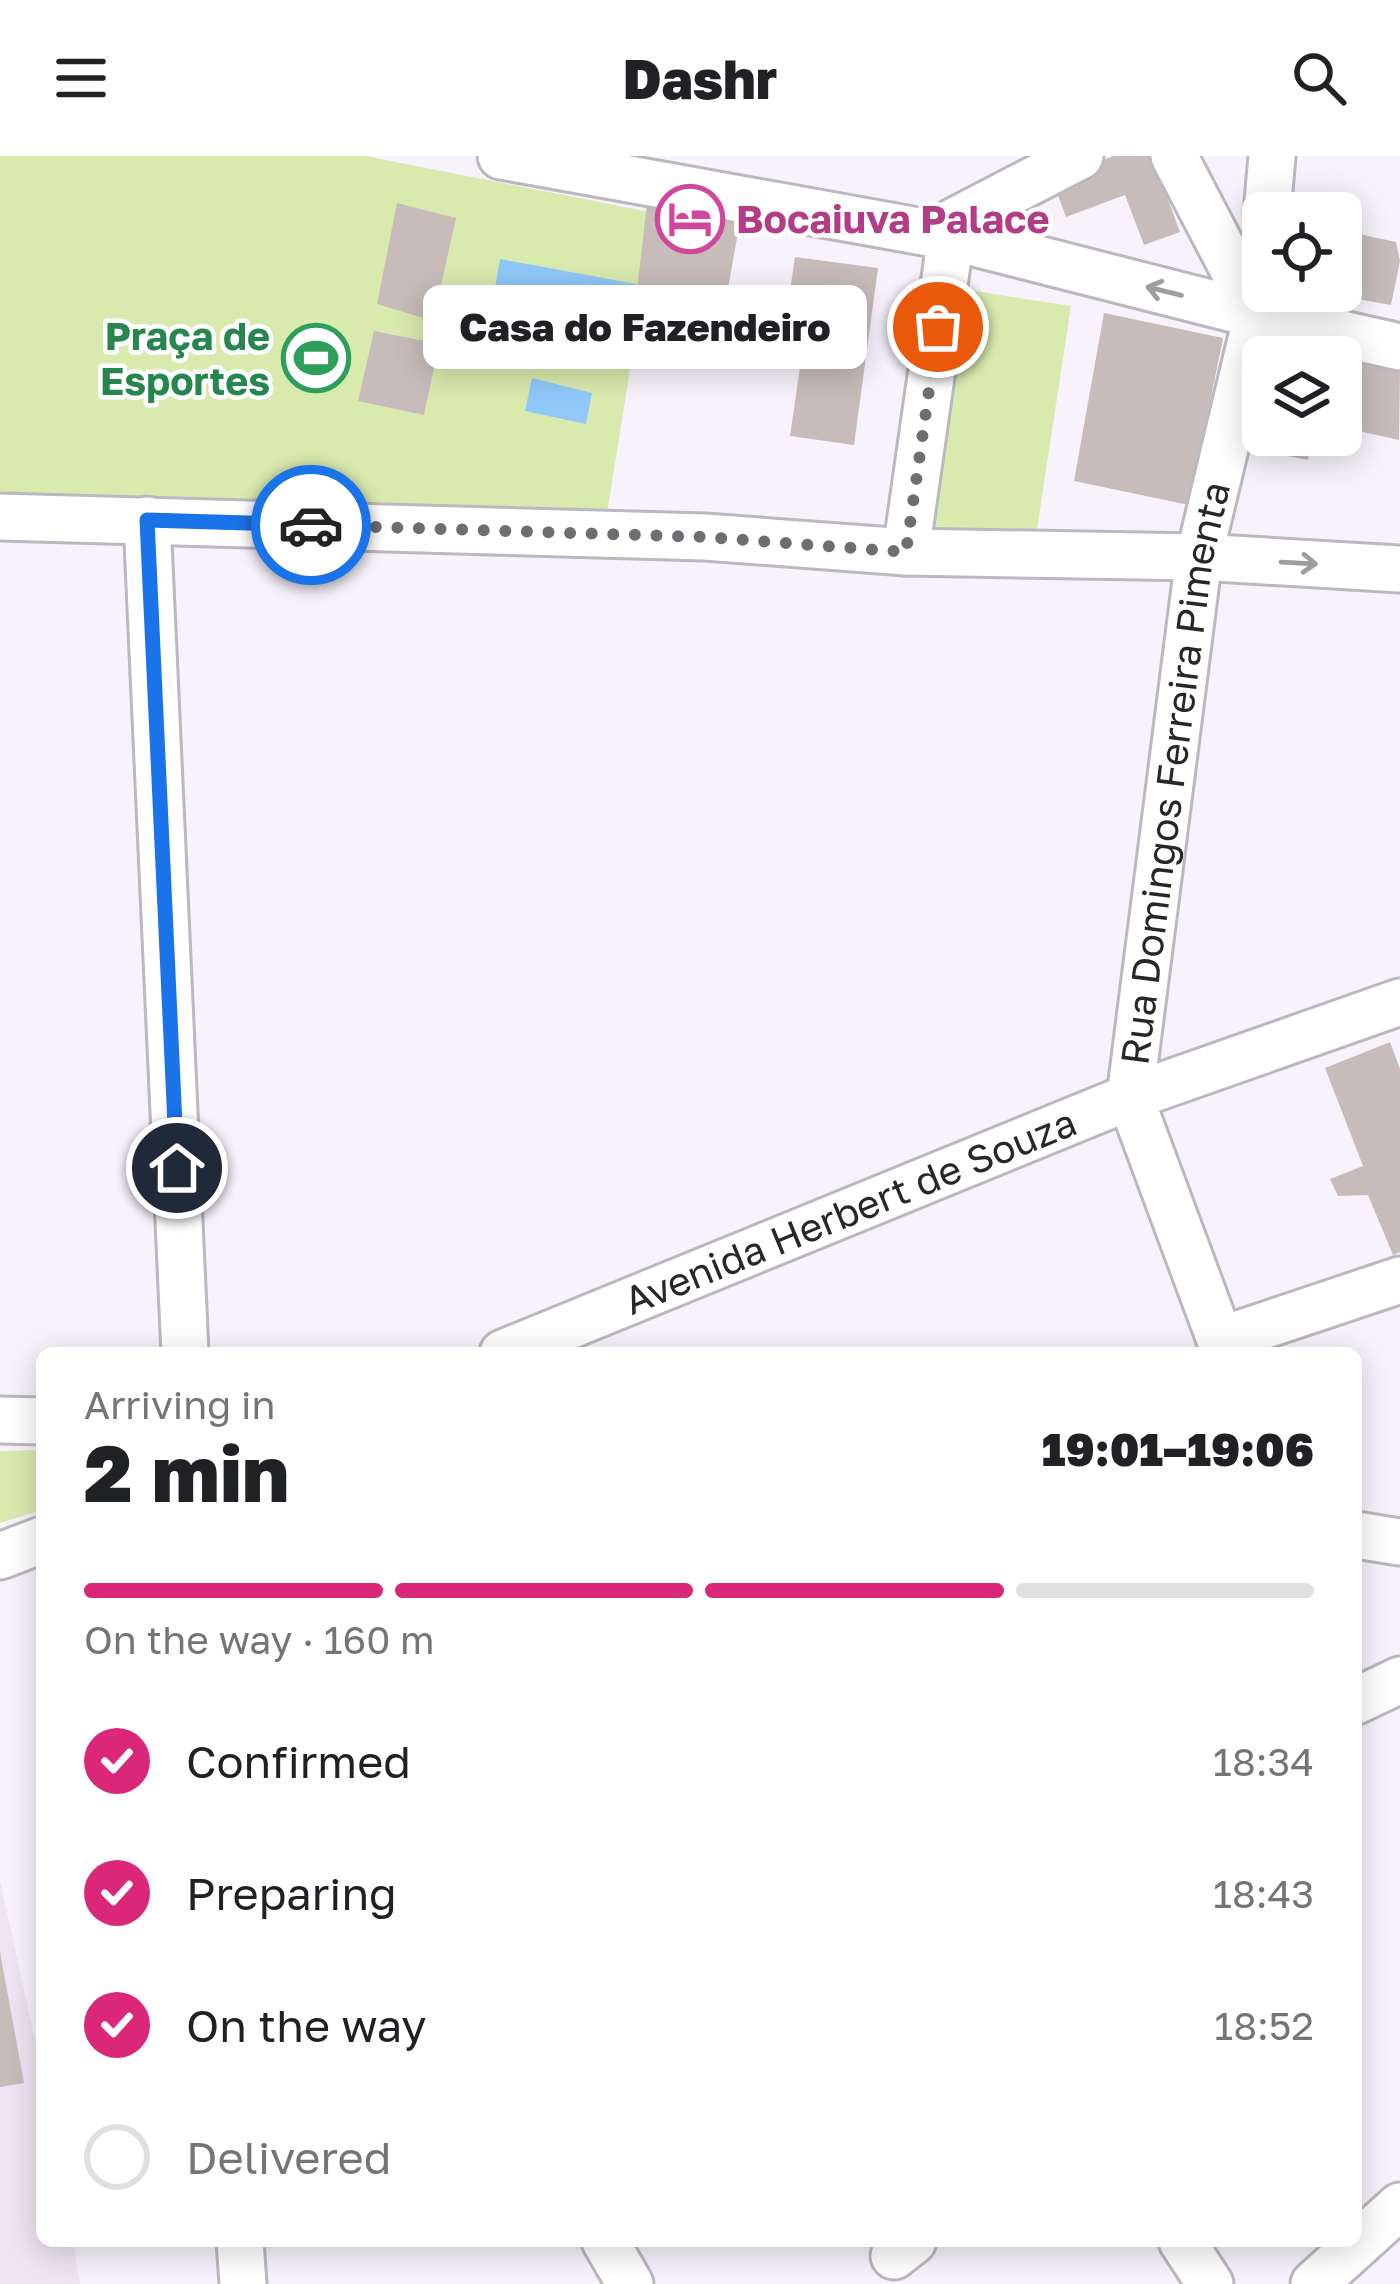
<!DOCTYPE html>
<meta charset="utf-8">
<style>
:root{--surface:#fff;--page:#f2f2f2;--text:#202124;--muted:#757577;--line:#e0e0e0;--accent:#db2777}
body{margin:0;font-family:"Golos Text",sans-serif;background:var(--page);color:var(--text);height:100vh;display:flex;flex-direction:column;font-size:45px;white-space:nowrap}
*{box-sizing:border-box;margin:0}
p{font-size:39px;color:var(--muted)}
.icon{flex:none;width:66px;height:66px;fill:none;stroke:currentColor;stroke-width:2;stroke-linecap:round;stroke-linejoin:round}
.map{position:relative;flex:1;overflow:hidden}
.panel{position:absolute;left:36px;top:1191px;width:1326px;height:900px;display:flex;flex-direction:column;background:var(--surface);border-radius:18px;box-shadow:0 6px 30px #0003}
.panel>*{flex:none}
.controls{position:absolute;left:1242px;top:36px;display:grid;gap:24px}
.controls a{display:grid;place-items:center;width:120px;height:120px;border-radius:18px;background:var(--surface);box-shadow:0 6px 30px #0003;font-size:60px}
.pin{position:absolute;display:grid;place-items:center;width:102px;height:102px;color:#fff;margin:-51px;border:6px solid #fff;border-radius:50%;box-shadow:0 3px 12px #0007}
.courier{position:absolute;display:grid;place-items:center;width:120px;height:120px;margin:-60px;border:9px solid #1a73e8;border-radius:50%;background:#fff;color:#222;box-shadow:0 3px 15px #0007}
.bubble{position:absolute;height:84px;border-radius:18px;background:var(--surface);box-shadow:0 6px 30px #0003;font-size:39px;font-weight:800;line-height:84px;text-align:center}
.summary em{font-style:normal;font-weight:800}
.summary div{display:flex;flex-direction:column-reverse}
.summary{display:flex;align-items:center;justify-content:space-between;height:204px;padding:0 48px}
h1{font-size:78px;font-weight:800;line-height:90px}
.bar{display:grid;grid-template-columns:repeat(4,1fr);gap:18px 12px;align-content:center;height:144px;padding:0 48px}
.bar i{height:15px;border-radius:9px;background:var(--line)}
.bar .active{background:var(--accent)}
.bar p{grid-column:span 4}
ol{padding:0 48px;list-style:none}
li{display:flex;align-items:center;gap:36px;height:132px}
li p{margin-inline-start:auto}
li .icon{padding:12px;border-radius:50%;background:var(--accent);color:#fff;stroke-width:4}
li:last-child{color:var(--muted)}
li i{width:66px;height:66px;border:6px solid var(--line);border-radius:50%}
header{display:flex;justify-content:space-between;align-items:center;height:156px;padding:0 48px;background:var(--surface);font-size:54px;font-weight:800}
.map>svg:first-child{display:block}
.built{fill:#eee4f4}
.green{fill:#d9eaaf}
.water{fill:#8fc8f9}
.building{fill:#c7bcba}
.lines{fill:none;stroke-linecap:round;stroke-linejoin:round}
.minor-casing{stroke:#bcb7c0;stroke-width:51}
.minor{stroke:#fff;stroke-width:45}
.oneway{stroke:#9e9d9f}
.done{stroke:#706d72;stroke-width:12;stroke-dasharray:0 21.6}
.route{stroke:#1a73e8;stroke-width:15}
.labels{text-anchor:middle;stroke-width:9;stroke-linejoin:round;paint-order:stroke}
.hotel-label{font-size:39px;font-weight:bold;fill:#b23c85;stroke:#fff;text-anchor:start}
.leisure-label{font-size:39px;font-weight:bold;fill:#27864d;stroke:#fff;text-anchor:end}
.street-label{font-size:39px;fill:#282629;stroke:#fff}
</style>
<header><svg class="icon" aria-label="menu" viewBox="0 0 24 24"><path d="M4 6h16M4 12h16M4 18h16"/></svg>Dashr<svg class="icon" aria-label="search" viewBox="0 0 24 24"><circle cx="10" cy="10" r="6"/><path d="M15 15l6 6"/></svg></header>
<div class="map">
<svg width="1400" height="2128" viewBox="0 0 1400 2128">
<rect width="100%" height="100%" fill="#f7f2fb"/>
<path class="built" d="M0 1725 42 1916V2085H73L80 2128H0Z"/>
<g class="green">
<path d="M0 0H365L655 57 606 364 0 346Z"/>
<path d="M962 133 1071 150 1035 386 927 369Z"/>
<path d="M42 1294V1354L0 1367V1295Z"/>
</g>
<g class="water">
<path d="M500 103 636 128 625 190 489 166Z"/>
<path d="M532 222 592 237 586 268 525 255Z"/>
</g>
<g class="building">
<path d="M1114 0H1152L1180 76 1144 89 1125 39 1066 61 1052 23Z"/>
<path d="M649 30 740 65 714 211 631 187Z"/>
<path d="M397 47 456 62 433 165 377 148Z"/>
<path d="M1354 77 1396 86 1400 105 1391 149 1323 137 1341 135V91L1348 92Z"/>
<path d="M795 101 878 112 854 289 790 280 808 157 787 154Z"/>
<path d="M1104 157 1223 182 1189 349 1074 325Z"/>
<path d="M374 175 439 188 424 259 358 245Z"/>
<path d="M1342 200 1400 212 1399 284 1341 271Z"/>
<path d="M1261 253 1263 279H1312L1308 304 1253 293Z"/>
<path d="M1390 886 1400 913V1096L1393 1099 1368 1039 1338 1040 1330 1023 1363 1010 1325 912Z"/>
<path d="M0 1796 24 1927 0 1931Z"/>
</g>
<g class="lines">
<g class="minor-casing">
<g id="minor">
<path d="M501 0 951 81 1257 159 1400 191"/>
<path d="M1174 0 1257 159"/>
<path d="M1267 57 1272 0"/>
<path d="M0 361 705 381 906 396 1199 401 1400 413"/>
<path d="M147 364 185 1197"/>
<path d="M906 396 953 66 1080 0"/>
<path d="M1221 1184 1400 1124"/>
<path id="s1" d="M503 1197 1130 941 1400 846"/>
<path id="s2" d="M1225 1197 1130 941 1199 401 1257 159 1263 97"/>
<path d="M0 1264 42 1265"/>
<path d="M1356 1379 1400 1386"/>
<path d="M0 1400 42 1384"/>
<path d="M1356 1545 1400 1524"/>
<path d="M240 2085 243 2128"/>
<path d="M605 2085 630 2128"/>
<path d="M1182 2085 1210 2128"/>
<path d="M894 2100 913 2085"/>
<path d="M1314 2128 1400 2050"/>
</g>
</g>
<use href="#minor" class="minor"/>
</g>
<defs><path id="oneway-shaft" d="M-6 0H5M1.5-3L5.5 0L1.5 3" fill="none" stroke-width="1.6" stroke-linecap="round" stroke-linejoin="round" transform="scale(3)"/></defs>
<g class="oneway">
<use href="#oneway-shaft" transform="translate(1164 135) rotate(-166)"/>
<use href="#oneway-shaft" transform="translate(1299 407) rotate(3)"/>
</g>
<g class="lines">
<path class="done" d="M311 369 705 381 906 396 938 171"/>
<path class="route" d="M177 1012 147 364 311 369"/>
</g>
<defs>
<g id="hotel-ring" transform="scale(3.45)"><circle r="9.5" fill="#fff" stroke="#d1479c" stroke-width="1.5"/><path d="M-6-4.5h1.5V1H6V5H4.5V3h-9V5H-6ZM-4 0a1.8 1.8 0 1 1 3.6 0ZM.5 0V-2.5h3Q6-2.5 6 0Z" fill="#d1479c"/></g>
<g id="stadium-ring" transform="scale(3.45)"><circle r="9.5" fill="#fff" stroke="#2e9e5b" stroke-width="1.5"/><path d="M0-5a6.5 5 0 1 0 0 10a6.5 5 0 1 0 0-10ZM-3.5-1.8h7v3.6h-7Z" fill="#2e9e5b"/></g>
</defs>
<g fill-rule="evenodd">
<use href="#hotel-ring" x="690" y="63"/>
<use href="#stadium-ring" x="316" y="202"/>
</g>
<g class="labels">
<g class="hotel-label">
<text x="736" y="77">Bocaiuva Palace</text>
</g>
<g class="leisure-label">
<text x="270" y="194">Praça de<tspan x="270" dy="45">Esportes</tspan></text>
</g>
<g class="street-label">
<text dy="14" stroke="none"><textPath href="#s2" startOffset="600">Rua Domingos Ferreira Pimenta</textPath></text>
<text dy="14" stroke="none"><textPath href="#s1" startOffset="375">Avenida Herbert de Souza</textPath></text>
</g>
</g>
</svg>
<div class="controls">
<a><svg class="icon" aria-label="locate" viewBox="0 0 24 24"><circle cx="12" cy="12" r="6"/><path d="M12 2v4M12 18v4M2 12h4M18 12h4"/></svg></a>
<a><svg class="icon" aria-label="layers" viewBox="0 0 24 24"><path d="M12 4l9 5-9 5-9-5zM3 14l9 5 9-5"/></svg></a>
</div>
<div class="pin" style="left:938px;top:171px;background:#ea580c"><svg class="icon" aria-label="bag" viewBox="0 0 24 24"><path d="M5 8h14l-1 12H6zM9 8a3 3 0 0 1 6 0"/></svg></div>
<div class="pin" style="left:177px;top:1012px;background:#1f2937"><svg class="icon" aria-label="home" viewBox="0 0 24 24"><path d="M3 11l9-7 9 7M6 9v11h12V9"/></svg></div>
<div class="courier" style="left:311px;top:369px"><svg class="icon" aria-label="car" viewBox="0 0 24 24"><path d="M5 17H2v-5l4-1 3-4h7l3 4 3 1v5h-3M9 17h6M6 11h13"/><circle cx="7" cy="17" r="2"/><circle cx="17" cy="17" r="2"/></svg></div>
<div class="bubble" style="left:423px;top:129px;width:444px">Casa do Fazendeiro</div>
<section class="panel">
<div class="summary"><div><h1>2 min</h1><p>Arriving in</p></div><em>19:01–19:06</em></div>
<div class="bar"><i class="active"></i><i class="active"></i><i class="active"></i><i></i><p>On the way · 160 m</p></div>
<ol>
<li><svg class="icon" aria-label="check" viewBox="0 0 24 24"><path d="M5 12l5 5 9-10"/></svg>Confirmed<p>18:34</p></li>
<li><svg class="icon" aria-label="check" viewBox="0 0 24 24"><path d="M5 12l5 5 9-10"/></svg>Preparing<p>18:43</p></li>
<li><svg class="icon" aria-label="check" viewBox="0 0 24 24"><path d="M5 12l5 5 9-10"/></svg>On the way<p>18:52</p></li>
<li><i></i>Delivered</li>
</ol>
</section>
</div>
